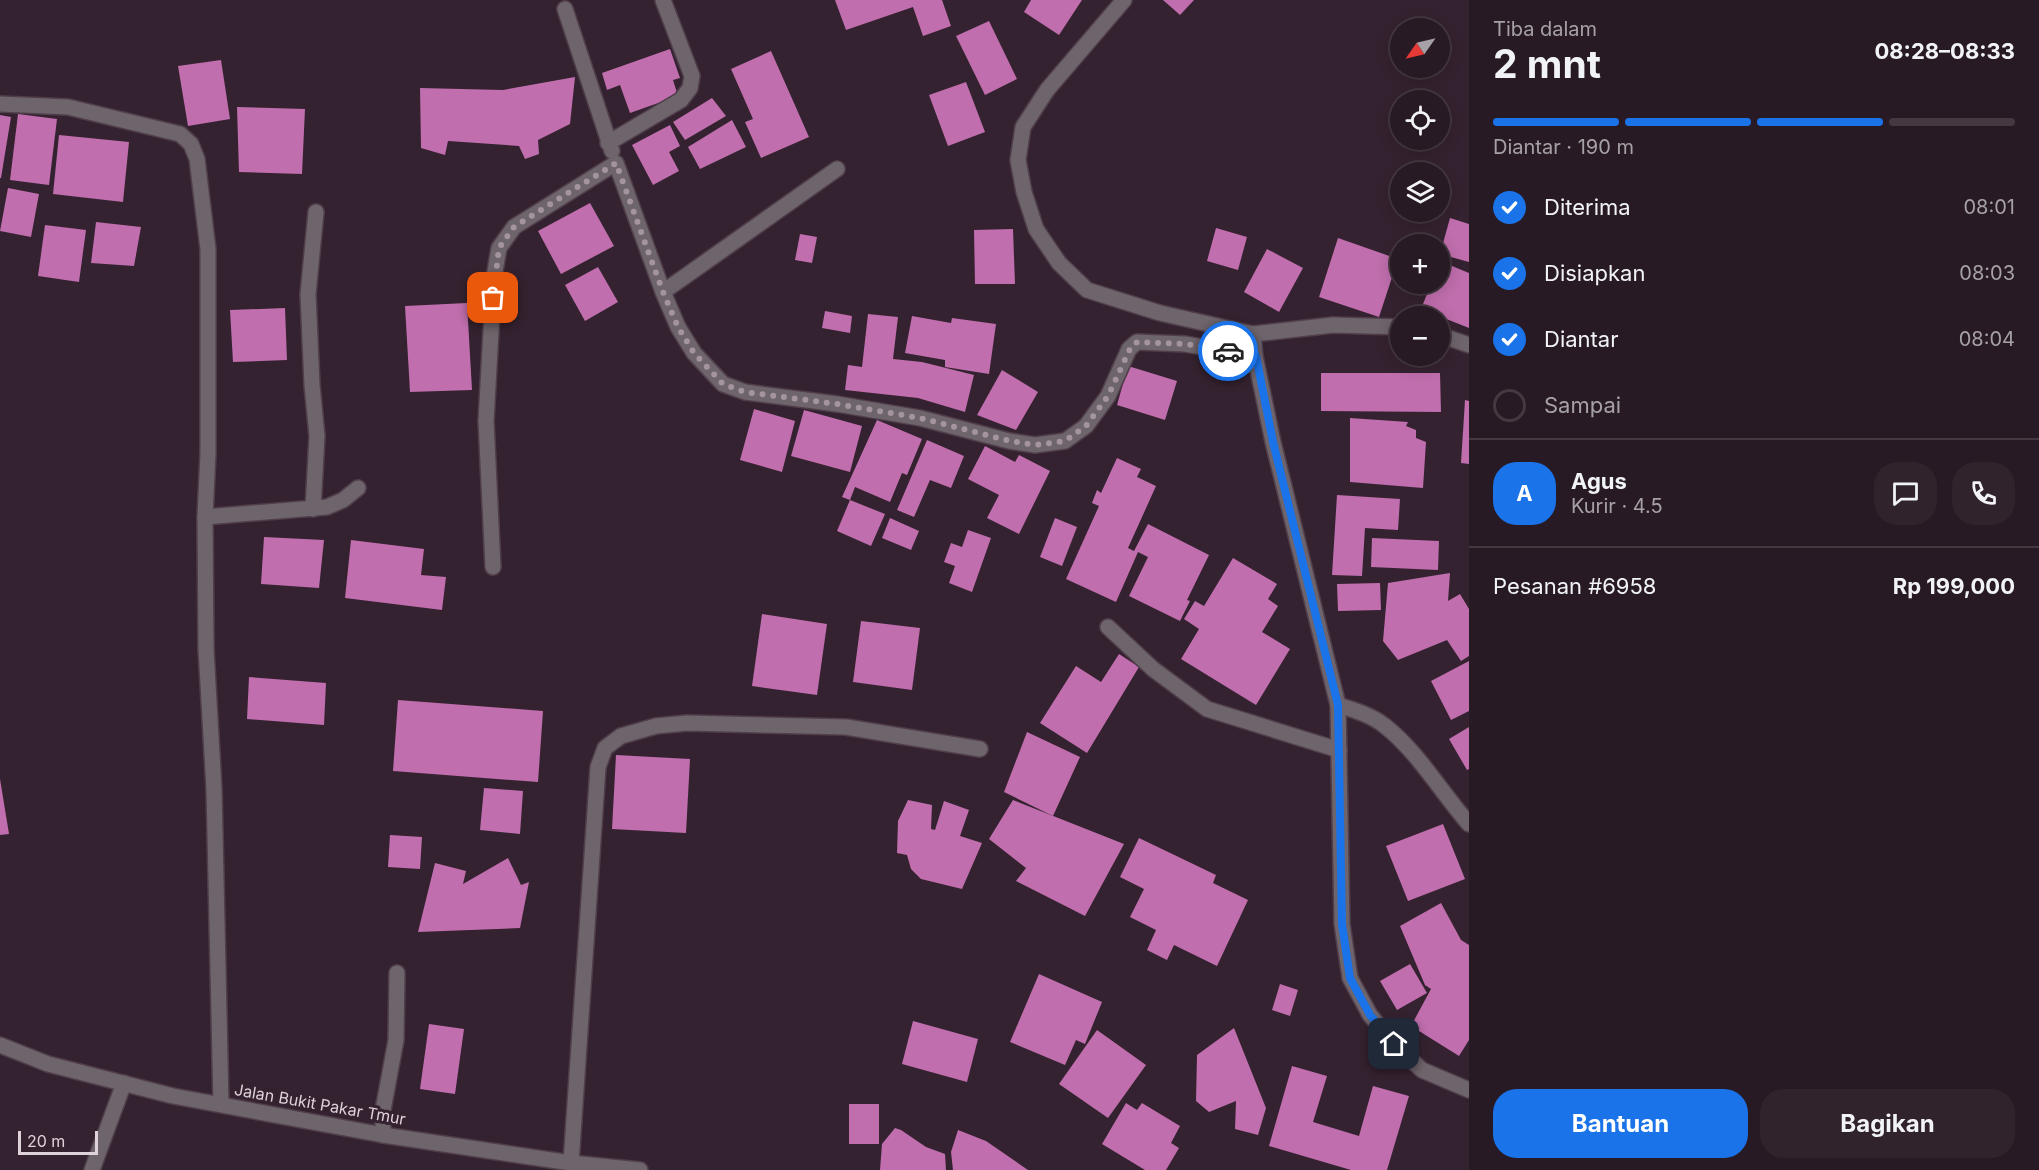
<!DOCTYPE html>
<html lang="id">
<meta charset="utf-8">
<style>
:root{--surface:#281a24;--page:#30232c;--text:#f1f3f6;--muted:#a5a1a6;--line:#443841;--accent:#1a73e8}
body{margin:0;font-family:Inter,sans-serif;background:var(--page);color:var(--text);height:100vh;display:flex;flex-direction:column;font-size:22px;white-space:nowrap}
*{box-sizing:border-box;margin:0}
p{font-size:20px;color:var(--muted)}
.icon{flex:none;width:33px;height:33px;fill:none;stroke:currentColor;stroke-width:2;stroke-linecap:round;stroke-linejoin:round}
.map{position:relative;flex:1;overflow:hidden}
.drawer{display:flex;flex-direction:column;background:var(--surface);width:570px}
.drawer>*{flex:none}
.needle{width:39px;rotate:236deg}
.fabs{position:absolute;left:1390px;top:18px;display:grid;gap:12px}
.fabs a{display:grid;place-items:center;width:60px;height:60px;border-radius:50%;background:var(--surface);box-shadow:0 3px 15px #0003,0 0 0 2px var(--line);font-size:30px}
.scale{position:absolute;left:18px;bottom:15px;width:80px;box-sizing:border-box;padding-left:6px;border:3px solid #dfd2db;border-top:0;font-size:16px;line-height:21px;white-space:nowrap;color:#dfd2db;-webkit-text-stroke:4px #352230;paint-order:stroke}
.pin{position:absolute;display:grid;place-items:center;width:51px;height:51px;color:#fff;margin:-26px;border-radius:12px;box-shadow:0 3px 9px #0006}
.courier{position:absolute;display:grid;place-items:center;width:60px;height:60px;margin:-30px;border:4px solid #1a73e8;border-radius:50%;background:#fff;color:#222;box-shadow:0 2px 8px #0007}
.overview em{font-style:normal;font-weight:700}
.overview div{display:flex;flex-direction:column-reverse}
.overview{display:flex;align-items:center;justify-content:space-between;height:102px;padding:0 24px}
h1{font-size:39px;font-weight:700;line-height:45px}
.bar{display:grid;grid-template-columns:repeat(4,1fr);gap:9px 6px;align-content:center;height:72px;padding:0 24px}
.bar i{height:8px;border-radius:4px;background:var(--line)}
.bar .on{background:var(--accent)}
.bar p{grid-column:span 4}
.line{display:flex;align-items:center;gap:15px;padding:0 24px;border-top:2px solid var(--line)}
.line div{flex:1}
.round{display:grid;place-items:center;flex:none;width:63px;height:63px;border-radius:24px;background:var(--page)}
ol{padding:0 24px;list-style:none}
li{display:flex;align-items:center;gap:18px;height:66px}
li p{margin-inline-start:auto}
li .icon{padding:6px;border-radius:50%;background:var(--accent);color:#fff;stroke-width:4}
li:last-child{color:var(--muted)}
li i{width:33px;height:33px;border:3px solid var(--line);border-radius:50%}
.cta{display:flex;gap:12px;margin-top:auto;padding:12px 24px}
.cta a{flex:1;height:69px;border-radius:24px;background:var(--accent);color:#fff;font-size:24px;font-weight:700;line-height:69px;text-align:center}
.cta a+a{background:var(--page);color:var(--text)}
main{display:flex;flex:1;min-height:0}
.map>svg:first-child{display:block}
.building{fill:#c06ead}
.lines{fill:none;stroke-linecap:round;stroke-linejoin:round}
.minor-casing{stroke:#503e4b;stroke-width:18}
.minor{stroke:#6e646b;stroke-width:15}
.done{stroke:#a4949f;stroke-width:6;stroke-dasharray:0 10.8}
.route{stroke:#1a73e8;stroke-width:8}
.labels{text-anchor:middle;stroke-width:6;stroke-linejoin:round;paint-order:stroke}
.street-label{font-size:16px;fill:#dfd2db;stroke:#352230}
</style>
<main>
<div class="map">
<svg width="1469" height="1170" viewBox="0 0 1469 1170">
<rect width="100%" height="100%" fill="#352230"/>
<g class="building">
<path d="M835 0H942L951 26 923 36 913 7 846 30Z"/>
<path d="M1031 0H1082L1059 35 1024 12Z"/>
<path d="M1163 0H1194L1180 15Z"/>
<path d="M989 21 1017 79 985 95 956 36Z"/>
<path d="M670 49 680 78 673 80 678 96 630 113 620 85 607 90 602 73Z"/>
<path d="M771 51 809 137 761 158 745 122 753 119 731 69Z"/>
<path d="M221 60 230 119 188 126 178 66Z"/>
<path d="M575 77 570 124 538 140 539 154 525 159 519 146 448 141 445 155 421 148 420 88 503 90Z"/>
<path d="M966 82 985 132 948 146 929 95Z"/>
<path d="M712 98 726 116 685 140 673 122Z"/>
<path d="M237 107 305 109 302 174 239 172Z"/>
<path d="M18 114 57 119 49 185 10 180Z"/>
<path d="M0 115 11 117 1 178H0Z"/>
<path d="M732 120 746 147 700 169 688 147Z"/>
<path d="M670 125 680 146 669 152 679 171 653 185 632 145Z"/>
<path d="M59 135 129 142 123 202 53 194Z"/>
<path d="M8 188 39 194 31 237 0 231Z"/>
<path d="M590 203 614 246 561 274 538 231Z"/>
<path d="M1450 218 1469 224V262L1440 254Z"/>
<path d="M96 222 141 227 134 266 91 263Z"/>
<path d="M45 225 86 230 79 282 38 276Z"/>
<path d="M1216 228 1247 237 1238 270 1207 261Z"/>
<path d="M1013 229 1015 284H975L974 230Z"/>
<path d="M800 234 817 237 812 263 795 260Z"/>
<path d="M1338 238 1398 259 1379 317 1319 297Z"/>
<path d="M1267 249 1303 268 1279 312 1244 292Z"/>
<path d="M1440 261 1469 273V328L1421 309 1431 284H1440Z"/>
<path d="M598 267 618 302 585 321 565 285Z"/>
<path d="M467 303 472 390 410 392 405 306Z"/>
<path d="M285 308 287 360 233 362 230 310Z"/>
<path d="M825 311 852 316 850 333 822 328Z"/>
<path d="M868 314 898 317 893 359 922 362 974 375 965 412 918 398 845 390 848 365 862 367Z"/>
<path d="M912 316 951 323 952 318 996 324 989 374 945 367V360L905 353Z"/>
<path d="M1128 366 1177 381 1165 420 1117 405Z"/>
<path d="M1002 370 1038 392 1016 430 977 415Z"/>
<path d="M1321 373H1440L1441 412 1321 411Z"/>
<path d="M1465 400 1469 401V464L1461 463Z"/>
<path d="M754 409 795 421 782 472 740 460Z"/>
<path d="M804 410 862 426 850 472 791 456Z"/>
<path d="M1350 418 1408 422 1406 426 1416 430V438L1426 442 1423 488 1350 482Z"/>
<path d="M877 420 922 439 907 475 902 473 890 502 855 487 850 500 842 497Z"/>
<path d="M927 440 964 456 951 488 930 480 914 517 897 510Z"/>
<path d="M985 446 1015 462 1019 455 1050 471 1019 534 987 518 999 495 968 479Z"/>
<path d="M1117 458 1141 469 1137 477 1156 486 1128 548 1134 551 1148 524 1209 555 1187 600 1190 601 1180 621 1129 596 1148 557 1138 552 1116 602 1066 579 1099 506 1092 503 1097 490 1101 493Z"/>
<path d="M1337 495 1400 499 1398 530 1365 528 1362 576 1332 575Z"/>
<path d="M850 500 885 514 871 546 837 531Z"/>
<path d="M890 518 919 531 911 550 882 538Z"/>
<path d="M1055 518 1077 527 1062 566 1040 557Z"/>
<path d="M968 530 991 538 972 592 949 583 955 566 944 562 951 543 962 547Z"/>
<path d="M264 537 324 540 319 588 261 584Z"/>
<path d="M1372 538 1439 541 1438 570 1371 567Z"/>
<path d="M351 540 424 549 421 575 446 577 442 610 345 598Z"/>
<path d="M1233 558 1277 584 1268 599 1278 606 1262 632 1290 649 1256 705 1181 659 1199 629 1184 619 1195 601 1204 606Z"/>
<path d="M1450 573 1448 601 1460 594 1469 609V656L1461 661 1447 640 1398 660 1383 641 1388 583Z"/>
<path d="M1380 583 1381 610 1338 611 1337 584Z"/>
<path d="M762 614 827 624 817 695 752 686Z"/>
<path d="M861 621 920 628 912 690 853 682Z"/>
<path d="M1119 654 1139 667 1087 753 1040 723 1076 666 1101 682Z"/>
<path d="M1469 661V711L1451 720 1431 681Z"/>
<path d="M249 677 326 683 324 725 247 719Z"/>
<path d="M398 700 543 711 538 782 393 771Z"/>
<path d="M1469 727V769L1467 770 1449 739Z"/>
<path d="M1027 732 1080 757 1053 816 1004 792Z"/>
<path d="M616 755 690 759 686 833 612 829Z"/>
<path d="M0 779 9 834 0 835Z"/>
<path d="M484 788 523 791 520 834 480 830Z"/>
<path d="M908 800 932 805 931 829 935 830 944 801 969 810 960 836 982 843 962 889 921 879 911 869 907 855 897 853 898 821Z"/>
<path d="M1013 800 1124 844 1085 916 1016 881 1026 868 989 839Z"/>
<path d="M1443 824 1465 879 1408 901 1386 846Z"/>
<path d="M390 835 422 837 420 869 388 867Z"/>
<path d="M1139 838 1216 875 1213 883 1248 900 1217 966 1174 945 1167 960 1147 950 1156 930 1130 917 1144 889 1120 877Z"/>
<path d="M508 858 521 885 529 882 520 928 418 932 435 863 466 871 463 884Z"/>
<path d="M1441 903 1461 940 1469 945V1040L1459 1056 1411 1026 1431 989 1425 985 1400 926Z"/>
<path d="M1410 964 1427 993 1397 1010 1380 981Z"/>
<path d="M1039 974 1102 1002 1085 1044 1076 1040 1065 1065 1010 1042Z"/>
<path d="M1280 984 1298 990 1290 1016 1272 1010Z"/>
<path d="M913 1021 978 1039 967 1082 902 1064Z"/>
<path d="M429 1024 464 1029 455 1094 420 1089Z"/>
<path d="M1234 1028 1266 1108 1258 1135 1235 1129 1236 1101 1209 1112 1196 1101 1197 1055Z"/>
<path d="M1097 1030 1146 1065 1108 1118 1059 1084Z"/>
<path d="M1292 1066 1327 1076 1313 1122 1359 1136 1373 1086 1409 1096 1387 1170H1351L1269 1146Z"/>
<path d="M1126 1103 1137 1110 1142 1103 1180 1126 1171 1143 1179 1148 1166 1170H1145L1102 1144Z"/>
<rect x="849" y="1104" width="30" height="40"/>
<path d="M895 1128 901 1130 926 1147 945 1154 946 1170H880L882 1144Z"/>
<path d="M958 1130 986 1141 1028 1170H953L951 1152Z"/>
</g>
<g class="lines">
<g class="minor-casing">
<g id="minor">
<path d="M1124 0 1047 90 1023 127 1018 160 1024 192 1036 229 1059 263 1087 290 1160 313 1253 334 1333 325 1401 327"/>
<path d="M565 9 612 151"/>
<path d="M0 104 68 107 180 134 191 144 197 159 208 249V453L205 517 206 649 214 789 221 1104"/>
<path d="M608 143 681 100 690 88 692 76 663 0"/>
<path d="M663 292 837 169"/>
<path d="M1253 334 1255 356 1273 442 1338 705 1342 924 1350 978 1370 1015 1394 1044 1422 1070 1469 1090"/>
<path d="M1440 335 1469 345"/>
<path d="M313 509 317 436 312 385 308 294 316 212"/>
<path d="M205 517 327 507 343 500 358 488"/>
<path d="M493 567 486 421 494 277 499 248 514 227 616 163 663 292 678 327 694 353 723 384 745 392 837 404 920 418 1009 441 1035 445 1065 441 1086 426 1108 396 1129 349 1137 342 1185 344 1255 356"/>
<path d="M1108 627 1153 669 1207 709 1339 750"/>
<path d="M1338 705C1354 710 1371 715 1385 726 1417 751 1442 793 1469 824"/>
<path d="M0 1045 48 1064 173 1096 383 1135 571 1163 640 1170"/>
<path d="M383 1135V1110L396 1040 397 973"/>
<path d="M571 1163 598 767 605 748 621 736 656 726 687 723 846 727 980 749"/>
<path d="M92 1170 124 1083"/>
</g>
</g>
<use href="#minor" class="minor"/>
</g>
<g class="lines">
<path class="done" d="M493 298 499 248 514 227 616 163 663 292 678 327 694 353 723 384 745 392 837 404 920 418 1010 441 1035 445 1065 441 1086 426 1108 396 1130 349 1137 342 1185 344 1228 351"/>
<path class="route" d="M1228 351 1256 356 1273 442 1338 705 1342 924 1350 978 1370 1015 1394 1044"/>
</g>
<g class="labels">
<g class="street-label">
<text transform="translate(320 1104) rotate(10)" y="6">Jalan Bukit Pakar Tmur</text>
</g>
</g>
</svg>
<div class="fabs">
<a><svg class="needle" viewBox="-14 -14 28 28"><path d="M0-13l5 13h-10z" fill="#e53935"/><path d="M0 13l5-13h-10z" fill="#a5a1a6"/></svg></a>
<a><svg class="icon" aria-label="locate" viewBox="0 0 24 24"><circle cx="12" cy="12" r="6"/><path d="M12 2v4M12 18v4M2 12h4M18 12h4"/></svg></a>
<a><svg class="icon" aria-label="layers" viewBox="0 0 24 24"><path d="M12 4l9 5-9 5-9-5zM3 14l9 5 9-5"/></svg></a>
<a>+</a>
<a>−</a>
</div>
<div class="scale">20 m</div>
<div class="pin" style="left:493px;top:298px;background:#ea580c"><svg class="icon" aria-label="bag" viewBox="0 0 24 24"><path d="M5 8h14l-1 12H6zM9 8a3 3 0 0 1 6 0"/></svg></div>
<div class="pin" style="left:1394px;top:1044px;background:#1f2937"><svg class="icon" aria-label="home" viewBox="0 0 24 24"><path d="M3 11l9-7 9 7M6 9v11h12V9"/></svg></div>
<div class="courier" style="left:1228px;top:351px"><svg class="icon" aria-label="car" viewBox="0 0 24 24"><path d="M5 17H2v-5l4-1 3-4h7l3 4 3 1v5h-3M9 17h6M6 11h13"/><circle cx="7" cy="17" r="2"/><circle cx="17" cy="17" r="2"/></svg></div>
</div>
<section class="drawer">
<div class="overview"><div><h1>2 mnt</h1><p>Tiba dalam</p></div><em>08:28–08:33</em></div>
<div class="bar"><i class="on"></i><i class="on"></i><i class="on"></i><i></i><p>Diantar · 190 m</p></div>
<ol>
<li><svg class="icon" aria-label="check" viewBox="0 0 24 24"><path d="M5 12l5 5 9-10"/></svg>Diterima<p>08:01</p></li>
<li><svg class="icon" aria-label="check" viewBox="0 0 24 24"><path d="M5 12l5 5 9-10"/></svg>Disiapkan<p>08:03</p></li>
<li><svg class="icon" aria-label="check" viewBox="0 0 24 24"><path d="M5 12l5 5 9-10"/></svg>Diantar<p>08:04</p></li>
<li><i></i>Sampai</li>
</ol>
<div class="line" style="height:108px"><b class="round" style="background:var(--accent);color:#fff">A</b><div><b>Agus</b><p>Kurir · 4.5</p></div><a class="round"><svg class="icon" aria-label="chat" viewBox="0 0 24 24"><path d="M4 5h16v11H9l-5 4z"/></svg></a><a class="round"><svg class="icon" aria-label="phone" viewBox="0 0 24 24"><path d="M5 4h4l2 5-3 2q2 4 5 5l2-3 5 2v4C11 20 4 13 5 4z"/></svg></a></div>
<div class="line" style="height:78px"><div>Pesanan #6958</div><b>Rp 199,000</b></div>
<div class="cta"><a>Bantuan</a><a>Bagikan</a></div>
</section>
</main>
